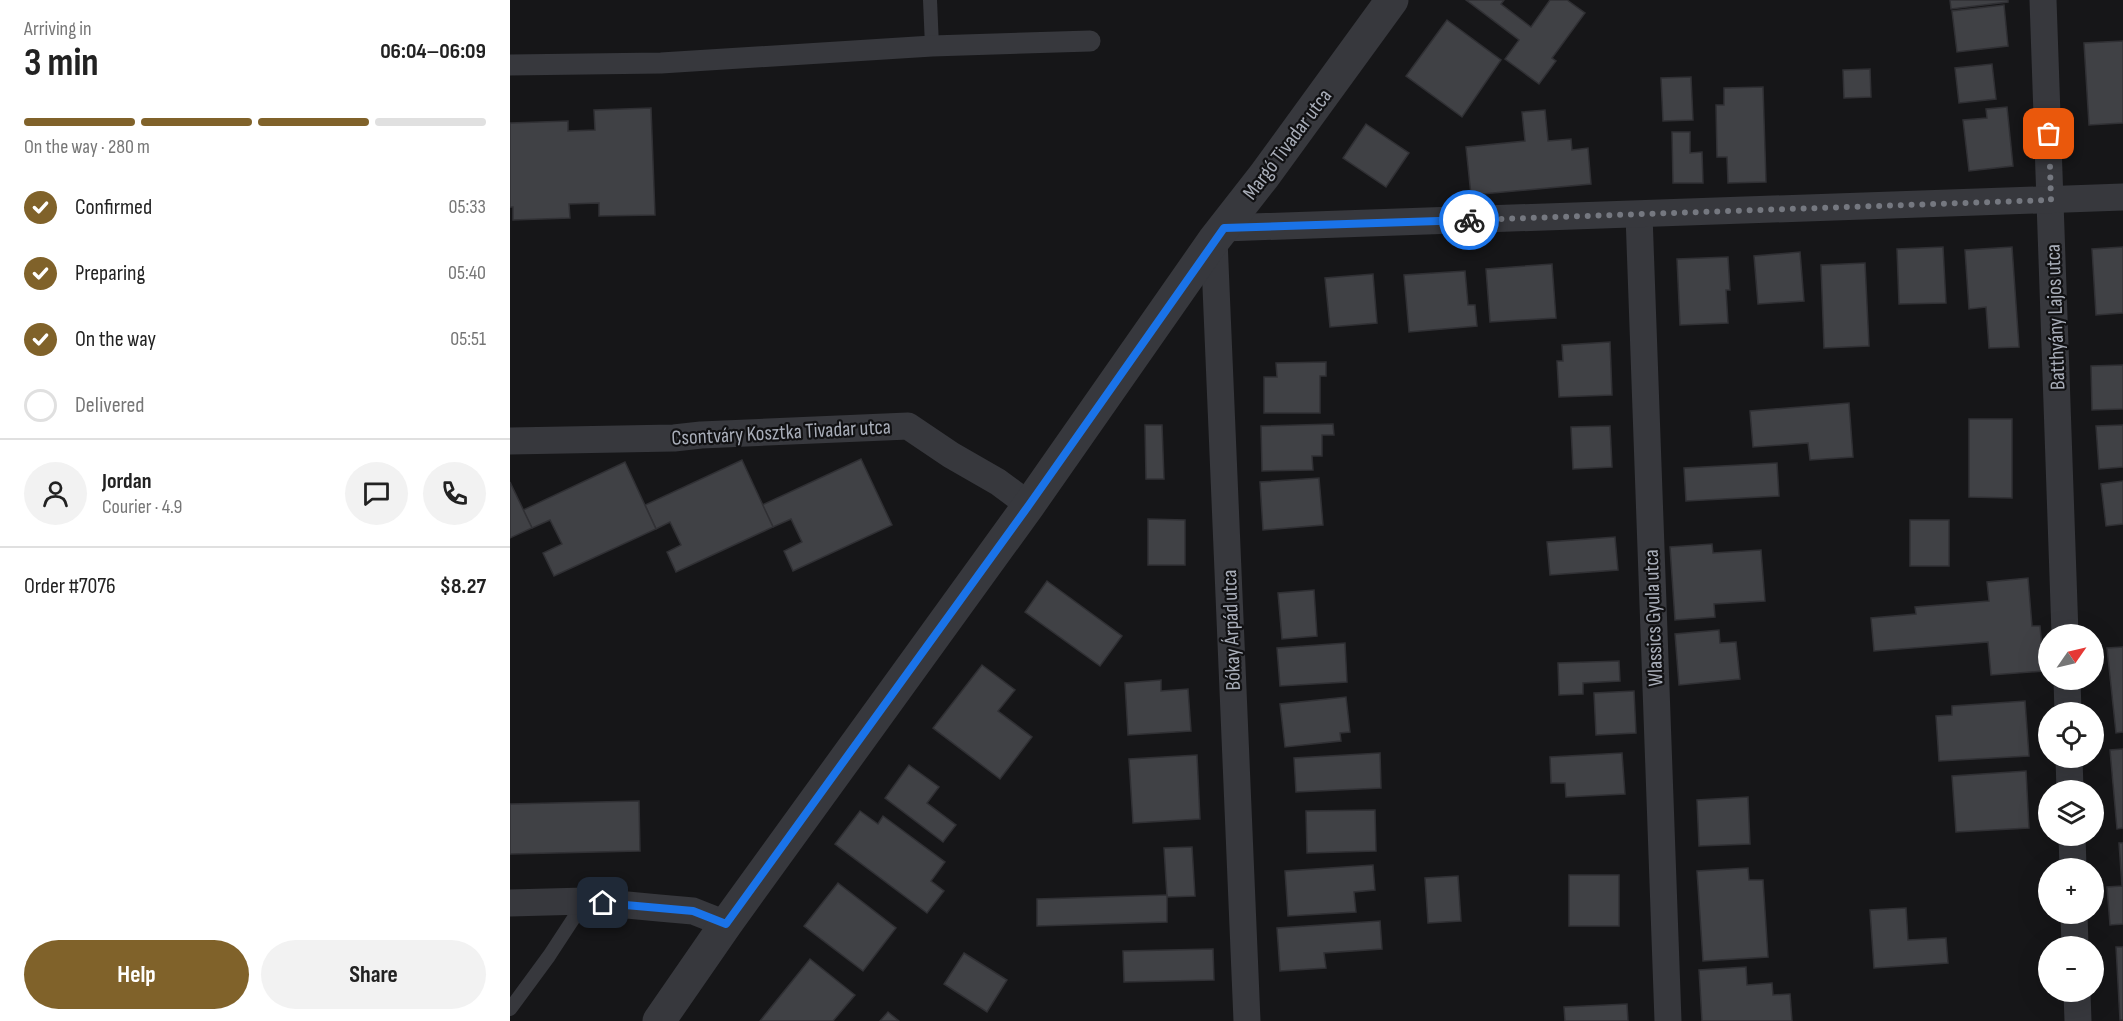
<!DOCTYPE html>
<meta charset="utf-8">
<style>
:root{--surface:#fff;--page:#f2f2f2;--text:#222;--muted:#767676;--line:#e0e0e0;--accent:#80622a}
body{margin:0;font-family:"Sofia Sans Condensed",sans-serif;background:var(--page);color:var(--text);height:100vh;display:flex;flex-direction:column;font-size:22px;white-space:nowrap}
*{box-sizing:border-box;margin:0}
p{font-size:20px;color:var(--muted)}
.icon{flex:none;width:33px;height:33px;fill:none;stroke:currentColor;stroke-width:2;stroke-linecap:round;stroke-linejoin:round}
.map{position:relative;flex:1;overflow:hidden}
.sheet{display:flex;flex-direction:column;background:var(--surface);width:510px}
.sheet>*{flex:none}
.needle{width:39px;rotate:56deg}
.buttons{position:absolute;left:1528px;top:624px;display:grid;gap:12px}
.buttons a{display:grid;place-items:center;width:66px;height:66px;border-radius:50%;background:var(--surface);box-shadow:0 6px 24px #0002;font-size:30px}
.pin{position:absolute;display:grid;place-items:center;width:51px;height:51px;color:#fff;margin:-26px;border-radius:12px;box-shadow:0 3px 9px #0006}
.courier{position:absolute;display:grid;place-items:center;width:60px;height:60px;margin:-30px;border:4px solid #1a73e8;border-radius:50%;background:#fff;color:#222;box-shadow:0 2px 8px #0007}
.head em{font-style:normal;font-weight:700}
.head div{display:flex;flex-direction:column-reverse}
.head{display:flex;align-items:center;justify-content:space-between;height:102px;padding:0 24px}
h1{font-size:39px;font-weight:700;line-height:45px}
.bar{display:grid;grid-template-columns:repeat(4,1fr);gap:9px 6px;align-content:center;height:72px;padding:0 24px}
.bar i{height:8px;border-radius:4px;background:var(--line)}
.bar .current{background:var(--accent)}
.bar p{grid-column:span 4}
.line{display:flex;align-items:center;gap:15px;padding:0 24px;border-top:2px solid var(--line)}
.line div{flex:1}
.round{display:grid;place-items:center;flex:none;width:63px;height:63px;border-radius:32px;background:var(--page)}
ol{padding:0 24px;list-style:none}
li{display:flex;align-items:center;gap:18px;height:66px}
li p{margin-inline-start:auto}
li .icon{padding:6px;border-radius:50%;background:var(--accent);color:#fff;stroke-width:4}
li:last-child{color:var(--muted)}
li i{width:33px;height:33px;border:3px solid var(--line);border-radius:50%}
.cta{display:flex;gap:12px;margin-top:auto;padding:12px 24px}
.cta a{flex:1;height:69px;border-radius:36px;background:var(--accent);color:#fff;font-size:24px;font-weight:700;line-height:69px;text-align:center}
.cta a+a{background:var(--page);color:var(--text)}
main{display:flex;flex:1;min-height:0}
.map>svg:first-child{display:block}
.building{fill:#404145;stroke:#303034;stroke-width:1.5}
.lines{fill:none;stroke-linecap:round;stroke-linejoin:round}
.service{stroke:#37383d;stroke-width:14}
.pedestrian{stroke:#37383d;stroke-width:21}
.minor{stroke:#37383d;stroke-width:27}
.tertiary{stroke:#37383d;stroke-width:33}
.done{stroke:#757880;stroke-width:6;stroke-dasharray:0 10.8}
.route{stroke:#1a73e8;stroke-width:8}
.labels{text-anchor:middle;stroke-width:4.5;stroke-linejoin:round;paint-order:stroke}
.street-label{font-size:21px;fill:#a8adb8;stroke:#111113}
</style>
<main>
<section class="sheet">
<div class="head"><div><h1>3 min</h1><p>Arriving in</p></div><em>06:04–06:09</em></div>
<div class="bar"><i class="current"></i><i class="current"></i><i class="current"></i><i></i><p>On the way · 280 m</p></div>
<ol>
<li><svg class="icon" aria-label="check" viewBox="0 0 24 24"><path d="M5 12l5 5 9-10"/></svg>Confirmed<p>05:33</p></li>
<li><svg class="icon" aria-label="check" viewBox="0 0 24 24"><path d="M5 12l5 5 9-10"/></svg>Preparing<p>05:40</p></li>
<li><svg class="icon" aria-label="check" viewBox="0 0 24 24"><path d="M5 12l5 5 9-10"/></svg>On the way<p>05:51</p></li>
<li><i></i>Delivered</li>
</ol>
<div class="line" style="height:108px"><a class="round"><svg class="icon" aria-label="person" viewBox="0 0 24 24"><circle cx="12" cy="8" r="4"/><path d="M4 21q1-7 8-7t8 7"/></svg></a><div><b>Jordan</b><p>Courier · 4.9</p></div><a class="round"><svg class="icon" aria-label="chat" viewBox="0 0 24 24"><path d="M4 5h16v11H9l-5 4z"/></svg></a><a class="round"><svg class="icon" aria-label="phone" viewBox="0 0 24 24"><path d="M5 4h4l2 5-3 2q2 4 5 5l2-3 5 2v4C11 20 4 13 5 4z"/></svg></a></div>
<div class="line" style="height:78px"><div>Order #7076</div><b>$8.27</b></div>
<div class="cta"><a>Help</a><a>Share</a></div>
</section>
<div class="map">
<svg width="1613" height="1021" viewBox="0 0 1613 1021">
<rect width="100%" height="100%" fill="#161618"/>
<g class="building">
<path d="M956 0H994L991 4 1021 27 1040 0H1057L1075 13 1042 58 1046 61 1029 84 995 59 1009 40Z"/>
<path d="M1440 0H1498V2L1441 9Z"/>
<path d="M1494 5 1498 46 1447 52 1442 11Z"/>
<path d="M937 20 991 60 952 117 896 76Z"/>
<path d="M1613 41V123L1579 125 1574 43Z"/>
<path d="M1482 64 1486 99 1449 103 1445 68Z"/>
<path d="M1360 69 1361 97 1334 98 1333 70Z"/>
<path d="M1181 77 1183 120 1153 121 1151 78Z"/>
<path d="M1253 87 1256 182 1218 183 1217 157H1207L1206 105H1214V88Z"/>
<path d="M1497 107 1503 166 1459 171 1453 120 1477 118 1476 109Z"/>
<path d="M141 108 145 215 89 216V203L59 204 60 218 3 220V207H0V123L58 121V131L85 130 84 110Z"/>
<path d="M1035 110 1038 141 1061 139 1062 150 1078 148 1081 184 961 195 956 147 1015 141 1012 112Z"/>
<path d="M856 124 899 153 876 187 833 158Z"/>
<path d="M1162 132H1180V153L1192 152 1193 183H1163Z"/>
<path d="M1433 247 1436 303 1389 304 1387 249Z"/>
<path d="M1502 247 1509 347 1479 348 1476 307 1459 309 1455 250Z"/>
<path d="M1613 247V313L1586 315 1582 249Z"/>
<path d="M1290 252 1294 301 1248 304 1244 256Z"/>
<path d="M1218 257 1220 290H1216L1218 323 1170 325 1167 259Z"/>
<path d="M1355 263 1359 346 1314 348 1311 265Z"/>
<path d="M1042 264 1046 318 980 322 976 269Z"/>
<path d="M955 271 958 305H965L967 326 899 332 894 275Z"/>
<path d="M863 274 867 323 820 327 815 278Z"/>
<path d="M1100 342 1102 395 1049 397 1047 361H1053L1052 345Z"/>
<path d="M816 362V376H810V413H754V377H767L766 363Z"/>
<path d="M1613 365V409L1582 410 1581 366Z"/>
<path d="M1339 403 1343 457 1300 460 1298 443 1243 447 1240 411Z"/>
<path d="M1459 419H1502V498L1459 497Z"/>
<path d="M823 424 824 435H812V456H802L803 470 752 471 751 426Z"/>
<path d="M635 425H652L654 479H636Z"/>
<path d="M1613 425V467L1589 469 1586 426Z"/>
<path d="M1100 426 1102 467 1063 469 1061 427Z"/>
<path d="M351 459 382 525 283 571 274 551 292 542 281 519 263 527 252 505Z"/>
<path d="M232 460 263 527 166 572 157 552 171 545 160 522 146 529 135 505Z"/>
<path d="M115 462 146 529 44 576 33 553 52 544 40 520 22 528 13 510Z"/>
<path d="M1267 463 1269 496 1176 501 1174 468Z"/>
<path d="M809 478 813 525 753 530 750 482Z"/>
<path d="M1613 481V524L1596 526 1591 484Z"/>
<path d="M0 482 22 528 0 538Z"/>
<path d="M638 519 675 520V565H638Z"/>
<rect x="1400" y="520" width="39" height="46"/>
<path d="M1105 537 1108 570 1040 575 1037 542Z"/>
<path d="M1202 544 1203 553 1251 550 1255 601 1204 604 1205 617 1165 620 1160 547Z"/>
<path d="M1518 578 1522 626H1530L1534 671 1481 675 1478 642 1364 651 1361 618 1406 614 1405 607 1479 601 1477 582Z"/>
<path d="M537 581 612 636 590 666 515 612Z"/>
<path d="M804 590 807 636 772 639 768 593Z"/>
<path d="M1209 630 1210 643 1226 642 1230 679 1169 685 1165 634Z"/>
<path d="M835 643 837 682 770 686 767 648Z"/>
<path d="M1613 647V732L1606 733 1597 648Z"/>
<path d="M1109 661 1110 681 1073 683V694L1049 695 1048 663Z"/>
<path d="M472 665 505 690 488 711 522 737 490 779 423 728Z"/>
<path d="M651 680V691L678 689 681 731 618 735 615 683Z"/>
<path d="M1124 691 1126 733 1086 735 1084 693Z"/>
<path d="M836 697 840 732 830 733 831 741 775 747 770 704Z"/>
<path d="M1515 701 1519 756 1429 761 1426 716 1442 715V706Z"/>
<path d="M1613 749V828L1607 829 1600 750Z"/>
<path d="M870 753 871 788 786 792 784 758Z"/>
<path d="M1112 753 1115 794 1056 797 1055 783H1041L1040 757Z"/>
<path d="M687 755 690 819 623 823 619 759Z"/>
<path d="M399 765 429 787 417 803 446 825 433 842 375 798Z"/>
<path d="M1516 771 1519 828 1446 832 1442 776Z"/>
<path d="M1238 797 1240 844 1189 846 1187 800Z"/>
<path d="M129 801 130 851 0 854V804Z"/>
<path d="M865 810 866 851 797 853 796 811Z"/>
<path d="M350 811 368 824 373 816 435 862 421 881 434 891 417 913 325 844Z"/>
<path d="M1609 843H1613V924L1600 925 1597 887 1612 886Z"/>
<path d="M682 847 685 896 657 897 654 848Z"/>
<path d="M863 865 865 890 844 892 846 912 778 916 775 871Z"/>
<path d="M1238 868 1239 880H1253L1258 957 1193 961 1187 871Z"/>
<rect x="1059" y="875" width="50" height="51"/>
<path d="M948 876 951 921 918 923 915 878Z"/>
<path d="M328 883 386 928 353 971 294 926Z"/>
<path d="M657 895V922L527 926V899Z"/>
<path d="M1396 908 1398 940 1436 938 1438 963 1364 968 1360 910Z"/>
<path d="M870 921 872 949 814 953 816 968 770 971 767 928Z"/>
<path d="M1606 947H1613V1020H1610Z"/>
<path d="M703 949 704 980 614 982 613 951Z"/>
<path d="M454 953 497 980 477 1012 434 984Z"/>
<path d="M300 959 345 995 323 1021H250Z"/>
<path d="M1236 967 1237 985 1262 983 1263 995 1280 994 1282 1021H1192L1189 970Z"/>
<path d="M1117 1004 1118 1021H1055L1054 1007Z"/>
<path d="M378 1012 389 1021H370Z"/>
</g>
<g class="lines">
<g class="service">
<path d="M420 0 422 46"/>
<path d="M0 1009 39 956 75 901"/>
</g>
<path class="pedestrian" d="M0 65 151 63 422 46 580 41"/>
<g class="minor">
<path d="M1533 0 1555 634"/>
<path d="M1129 215 1158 1021"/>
<path d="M714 228 1613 197"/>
<path d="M704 240 737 1021"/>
<path d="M0 441 164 438 191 435 398 426 441 455 488 482 519 505"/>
<path d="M1557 680 1558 712"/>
<path d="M1559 758 1560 790"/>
<path d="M1562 836 1563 868"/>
<path d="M0 903 75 901 149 908 183 911 216 924"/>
<path d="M1564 914 1565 946"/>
<path d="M1567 992 1568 1021"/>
</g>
<path class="tertiary" d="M149 1021 216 924 519 505 704 240 754 176 882 0"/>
</g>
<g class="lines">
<path class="done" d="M959 220 1541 200 1539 134"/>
<path class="route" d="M93 903 183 911 216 924 519 505 714 228 959 220"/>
</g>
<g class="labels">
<g class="street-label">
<text transform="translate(777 144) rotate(-53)" y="7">Margó Tivadar utca</text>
<text transform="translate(1545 317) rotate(-92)" y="7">Batthyány Lajos utca</text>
<text transform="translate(271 432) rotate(-3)" y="7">Csontváry Kosztka Tivadar utca</text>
<text transform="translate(1143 618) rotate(-92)" y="7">Wlassics Gyula utca</text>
<text transform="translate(721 630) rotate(-92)" y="7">Bókay Árpád utca</text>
</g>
</g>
</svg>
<div class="buttons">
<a><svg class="needle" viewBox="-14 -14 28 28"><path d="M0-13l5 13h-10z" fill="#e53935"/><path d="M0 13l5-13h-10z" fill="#767676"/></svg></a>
<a><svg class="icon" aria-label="locate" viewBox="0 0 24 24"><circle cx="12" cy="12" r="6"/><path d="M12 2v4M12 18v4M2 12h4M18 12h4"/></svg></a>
<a><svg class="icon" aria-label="layers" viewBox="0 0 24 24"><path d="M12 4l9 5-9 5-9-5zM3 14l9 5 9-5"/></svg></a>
<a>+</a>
<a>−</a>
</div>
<div class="pin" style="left:1539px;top:134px;background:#ea580c"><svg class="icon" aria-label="bag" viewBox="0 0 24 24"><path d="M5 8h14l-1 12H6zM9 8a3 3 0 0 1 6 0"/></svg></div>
<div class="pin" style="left:93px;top:903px;background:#1f2937"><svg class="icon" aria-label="home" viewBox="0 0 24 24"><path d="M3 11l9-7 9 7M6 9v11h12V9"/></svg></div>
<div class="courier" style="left:959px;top:220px"><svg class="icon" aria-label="bike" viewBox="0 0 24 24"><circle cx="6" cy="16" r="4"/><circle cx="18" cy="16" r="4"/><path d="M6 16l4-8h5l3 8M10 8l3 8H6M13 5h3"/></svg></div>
</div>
</main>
